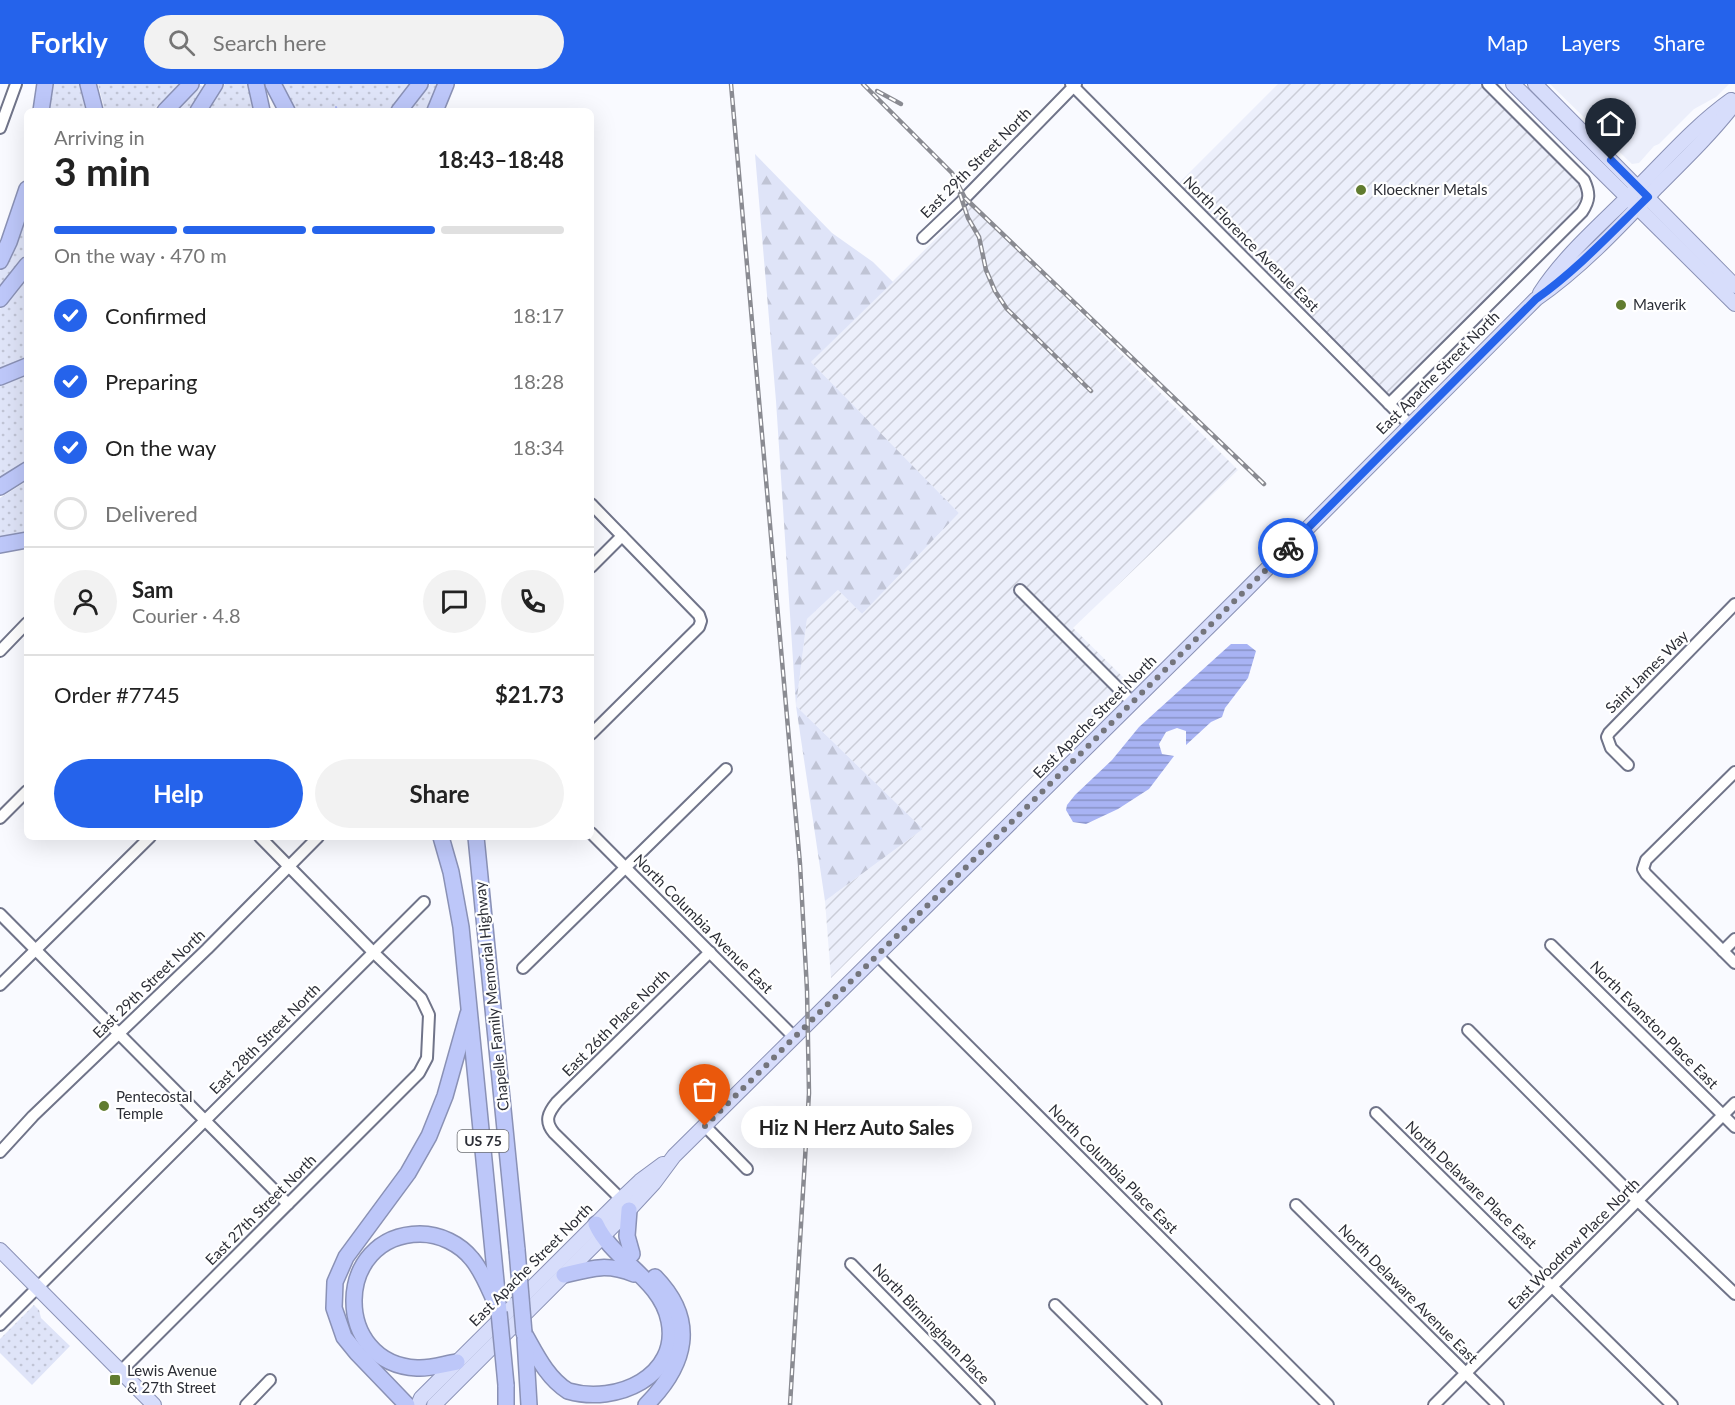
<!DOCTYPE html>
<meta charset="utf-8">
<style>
:root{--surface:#fff;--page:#f2f2f2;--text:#222;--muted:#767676;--line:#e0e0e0;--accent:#2563eb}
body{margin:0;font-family:Lato,sans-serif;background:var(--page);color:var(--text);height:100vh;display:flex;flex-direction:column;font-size:22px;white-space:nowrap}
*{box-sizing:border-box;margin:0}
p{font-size:20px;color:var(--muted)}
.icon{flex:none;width:33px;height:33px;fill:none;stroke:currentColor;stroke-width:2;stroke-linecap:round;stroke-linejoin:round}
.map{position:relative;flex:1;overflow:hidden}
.sheet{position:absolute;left:24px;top:24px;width:570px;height:732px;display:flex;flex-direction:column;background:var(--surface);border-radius:9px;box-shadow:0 6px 24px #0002}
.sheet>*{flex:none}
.pin{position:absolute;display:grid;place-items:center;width:51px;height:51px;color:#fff;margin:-62px -26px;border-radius:50% 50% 50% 0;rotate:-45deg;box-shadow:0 0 6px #0007}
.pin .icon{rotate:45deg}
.courier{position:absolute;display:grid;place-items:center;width:60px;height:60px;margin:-30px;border:4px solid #2563eb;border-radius:50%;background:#fff;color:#222;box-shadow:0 2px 8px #0007}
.bubble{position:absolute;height:42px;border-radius:21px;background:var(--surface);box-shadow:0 6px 24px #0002;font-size:20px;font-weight:700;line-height:42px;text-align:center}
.summary em{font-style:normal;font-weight:700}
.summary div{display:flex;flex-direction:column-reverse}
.summary{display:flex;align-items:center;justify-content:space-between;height:102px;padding:0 30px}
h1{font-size:39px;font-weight:700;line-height:45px}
.bar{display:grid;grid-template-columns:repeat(4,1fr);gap:9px 6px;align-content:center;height:72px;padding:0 30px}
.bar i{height:8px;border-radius:4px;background:var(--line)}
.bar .current{background:var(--accent)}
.bar p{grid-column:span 4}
.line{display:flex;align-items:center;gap:15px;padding:0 30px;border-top:2px solid var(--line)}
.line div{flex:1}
.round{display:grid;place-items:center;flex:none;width:63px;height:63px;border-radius:32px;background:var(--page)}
ol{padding:0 30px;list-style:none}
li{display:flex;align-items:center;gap:18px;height:66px}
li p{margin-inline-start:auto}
li .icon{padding:6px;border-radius:50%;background:var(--accent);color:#fff;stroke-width:4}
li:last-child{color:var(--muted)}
li i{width:33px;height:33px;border:3px solid var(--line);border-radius:50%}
.cta{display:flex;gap:12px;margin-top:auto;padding:12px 30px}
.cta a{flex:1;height:69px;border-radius:36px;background:var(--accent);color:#fff;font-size:24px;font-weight:700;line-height:69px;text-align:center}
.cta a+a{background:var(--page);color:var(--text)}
header{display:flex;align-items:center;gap:36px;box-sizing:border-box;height:84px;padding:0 30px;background:var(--accent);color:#fff}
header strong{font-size:28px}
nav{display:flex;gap:33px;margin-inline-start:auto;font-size:21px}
.search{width:420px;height:54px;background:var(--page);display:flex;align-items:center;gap:15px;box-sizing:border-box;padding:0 21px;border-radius:33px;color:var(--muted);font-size:22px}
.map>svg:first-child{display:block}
.built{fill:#eceffb}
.industrial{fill:url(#industrial-furrows)}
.grass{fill:url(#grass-dots)}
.forest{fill:url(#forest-firs)}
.water{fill:url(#water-rules)}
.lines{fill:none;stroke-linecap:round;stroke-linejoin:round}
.stream{stroke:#a8b3f4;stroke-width:2}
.minor-casing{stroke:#707489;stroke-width:14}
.major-casing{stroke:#8a91b5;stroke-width:16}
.highway-casing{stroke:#8a91b5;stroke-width:18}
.minor{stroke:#fff;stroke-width:10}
.major{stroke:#d7ddfb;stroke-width:14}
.highway{stroke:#bdc7f9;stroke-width:15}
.rail-casing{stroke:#8a8b92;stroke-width:4.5}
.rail{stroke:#fff;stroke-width:2;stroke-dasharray:7;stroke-linecap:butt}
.highway-bridge-casing{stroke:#8a91b5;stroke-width:18;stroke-linecap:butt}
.highway-bridge{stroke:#bdc7f9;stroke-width:15}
.done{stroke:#74757c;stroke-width:6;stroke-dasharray:0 10.8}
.route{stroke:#2563eb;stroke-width:8}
.poi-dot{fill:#617c30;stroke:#fff;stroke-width:2}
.labels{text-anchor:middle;stroke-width:4.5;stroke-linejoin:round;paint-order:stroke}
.shield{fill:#fff;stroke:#6b6d72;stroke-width:1.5}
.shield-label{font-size:14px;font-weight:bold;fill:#2c2e36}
.street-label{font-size:15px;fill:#2c2e36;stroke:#fff}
.poi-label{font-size:15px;fill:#2c2e36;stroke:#fff;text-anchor:start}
</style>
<header>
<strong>Forkly</strong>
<div class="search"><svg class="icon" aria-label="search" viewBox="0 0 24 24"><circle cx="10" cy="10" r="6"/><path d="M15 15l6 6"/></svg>Search here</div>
<nav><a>Map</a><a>Layers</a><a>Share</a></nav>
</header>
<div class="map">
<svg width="1735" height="1321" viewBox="0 0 1735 1321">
<defs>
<pattern id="industrial-furrows" width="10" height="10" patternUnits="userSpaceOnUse" patternTransform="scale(1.5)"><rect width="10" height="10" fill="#eceffb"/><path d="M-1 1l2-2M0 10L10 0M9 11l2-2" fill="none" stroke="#cbcdd8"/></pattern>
<pattern id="grass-dots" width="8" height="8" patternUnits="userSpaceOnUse" patternTransform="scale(1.5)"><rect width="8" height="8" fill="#dfe4f8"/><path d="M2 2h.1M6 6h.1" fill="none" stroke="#c0c4d5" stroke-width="1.8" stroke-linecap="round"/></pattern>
<pattern id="forest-firs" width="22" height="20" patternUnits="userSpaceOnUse" patternTransform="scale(1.5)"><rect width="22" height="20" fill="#dfe4f8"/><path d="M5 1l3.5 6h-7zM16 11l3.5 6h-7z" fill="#c0c4d5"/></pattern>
<pattern id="water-rules" width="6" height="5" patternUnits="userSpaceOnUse" patternTransform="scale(1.5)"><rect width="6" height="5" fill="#a8b3f4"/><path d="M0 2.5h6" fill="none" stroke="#8992c6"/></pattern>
</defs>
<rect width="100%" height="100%" fill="#f9faff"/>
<path class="built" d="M1550 0H1729L1716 13 1694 25 1659 60 1654 62 1639 79 1632 80Z"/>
<g class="industrial">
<path d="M1278 0H1480L1591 111 1392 313 1177 101Z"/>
<path d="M971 120 1238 386 1073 544 1128 598 831 894 825 817 923 745 796 622 807 535 838 506 862 530 959 429 811 278Z"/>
</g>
<g class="grass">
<path d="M48 0H79L86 27H46Z"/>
<path d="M98 0H179L152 27H105Z"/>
<path d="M225 0H249L256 27H205Z"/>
<path d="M282 0H412L391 27H295Z"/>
<path d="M430 0H443L432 27H410Z"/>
<path d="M200 1 204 3 191 27H174Z"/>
<path d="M27 119V168L0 202V187L13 160Z"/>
<path d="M27 191V275L0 286V225Z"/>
<path d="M27 287V380L0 396V299Z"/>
<path d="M27 397V452L0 457V414Z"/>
<path d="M34 1221 39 1226 41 1234 70 1262 32 1301 0 1269V1255Z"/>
</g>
<path class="forest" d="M755 70 832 149 873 178 893 198 811 278 959 429 862 530 838 506 807 535 796 622 923 745 825 817 796 622 776 317Z"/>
<path class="water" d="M1231 560H1247L1256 567 1248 594 1225 624 1222 633 1211 638 1186 661V647L1177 644 1166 648 1159 660 1162 670 1174 672 1149 705 1118 725 1086 740 1073 738 1066 726 1067 721 1075 711 1112 676 1139 643Z"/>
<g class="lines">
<path class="stream" d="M336 23 337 27"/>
<g class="minor-casing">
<g id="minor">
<path d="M1071 0 1410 341"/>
<path d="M0 44 16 0"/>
<path d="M923 154 962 117 1076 0"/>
<path d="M1389 320 1582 128C1590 116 1590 109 1584 96L1488 0"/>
<path d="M591 420 699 531 701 537 699 543 591 650"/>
<path d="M591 483 622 452"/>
<path d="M1020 506 1132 618"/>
<path d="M0 567 27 539"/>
<path d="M1628 681 1611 664 1607 653 1609 649 1735 520"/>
<path d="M1735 688 1646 776 1643 785 1646 790 1735 879"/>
<path d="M0 734 27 707"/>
<path d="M591 749 794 953"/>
<path d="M0 830 288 1120"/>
<path d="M1551 861 1735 1043"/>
<path d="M1723 867 1735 855"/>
<path d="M877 871 1328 1321"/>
<path d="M523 884 726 685"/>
<path d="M0 901 150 753"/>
<path d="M1468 946 1638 1117 1735 1210"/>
<path d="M1376 1029 1672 1321"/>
<path d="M705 1042 747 1085"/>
<path d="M0 1068 33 1032 207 865 318 753"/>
<path d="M621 1115 554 1049C544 1037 548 1029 557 1018L710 868"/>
<path d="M1296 1121 1498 1321"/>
<path d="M851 1180 989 1321"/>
<path d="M1055 1221 1156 1321"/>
<path d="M0 1241 424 818"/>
<path d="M121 1287 419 989 427 974 429 931 421 914 373 868 260 753"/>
<path d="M246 1321 270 1296"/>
<path d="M1434 1321 1735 1019"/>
</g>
</g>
<g class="major-casing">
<g id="major">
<path d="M1513 0 1735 220"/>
<path d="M1535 0 1735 202"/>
<path d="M1540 209C1564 172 1599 142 1630 111 1663 79 1693 43 1731 16"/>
<path d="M0 1166 154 1321"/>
<path d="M418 1321 421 1314 621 1115 640 1097 663 1080"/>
<path d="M434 1321 629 1126 654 1099 674 1072 1241 511 1536 215C1581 184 1620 142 1657 103 1684 76 1712 49 1735 19"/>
</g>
</g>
<g class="highway-casing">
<g id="highway">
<path d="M88 0 95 27"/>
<path d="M256 0 262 27"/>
<path d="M273 0 287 27"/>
<path d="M41 27 45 0"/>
<path d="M165 27 191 0"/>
<path d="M198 27 215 0"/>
<path d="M399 27 420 0"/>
<path d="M435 27 446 0"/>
<path d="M0 177 9 158 27 105"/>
<path d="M0 215 27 181"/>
<path d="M0 293 27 282"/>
<path d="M0 403 27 386"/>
<path d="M0 461 27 456"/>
<path d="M441 753 451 788 461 843 499 1228"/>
<path d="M476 753 517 1166"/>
<path d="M629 1126 627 1152 632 1170"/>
<path d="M564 1191C592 1184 607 1179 634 1190"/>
<path d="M524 1249C536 1270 547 1294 568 1307 617 1321 680 1292 669 1237 661 1195 612 1176 596 1140"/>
<path d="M525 1255 529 1321"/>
<path d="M457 1278C444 1280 430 1285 417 1284 332 1280 333 1151 420 1150 440 1150 460 1160 472 1175 483 1188 489 1205 496 1220"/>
<path d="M506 1301V1321"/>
<path d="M407 1321 357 1269 344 1253 334 1224 335 1198 346 1173 408 1089 429 1052 445 1012 468 930"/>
<path d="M646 1321C686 1281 698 1237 655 1193"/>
</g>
</g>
<use href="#minor" class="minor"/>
<use href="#major" class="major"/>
<use href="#highway" class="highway"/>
<g class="rail-casing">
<g id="rail">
<path d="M731 0 800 780 807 906 809 1009 790 1321"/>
<path d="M863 0 952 89 965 114 1264 400"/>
<path d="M877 7 901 20"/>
<path d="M960 110 968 134 979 153 986 186 995 207 1007 225 1091 307"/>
</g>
</g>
<use href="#rail" class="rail"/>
<g class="highway-bridge-casing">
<g id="highway-bridge">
<path d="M517 1166 524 1249"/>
<path d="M499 1228 506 1301"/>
</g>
</g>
<use href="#highway-bridge" class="highway-bridge"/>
</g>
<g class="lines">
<path class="done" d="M705 1042 1288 464"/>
<path class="route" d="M1288 464 1536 215C1577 186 1612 148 1648 113L1611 76"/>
</g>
<g class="poi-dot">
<circle cx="1361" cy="106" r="6"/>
<circle cx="1621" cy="221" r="6"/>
<circle cx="104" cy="1022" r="6"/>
<rect x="109" y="1290" width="12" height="12" rx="3"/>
</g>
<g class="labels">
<rect class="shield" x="457.5" y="1046" width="51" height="22" rx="4.5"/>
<g class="shield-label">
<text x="483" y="1062">US 75</text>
</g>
<g class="street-label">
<text transform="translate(976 79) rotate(-45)" y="5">East 29th Street North</text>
<text transform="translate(1251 160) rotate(45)" y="5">North Florence Avenue East</text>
<text transform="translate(1438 289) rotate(-45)" y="5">East Apache Street North</text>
<text transform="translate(1647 588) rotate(-45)" y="5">Saint James Way</text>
<text transform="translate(1095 633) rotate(-45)" y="5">East Apache Street North</text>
<text transform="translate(703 840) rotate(45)" y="5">North Columbia Avenue East</text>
<text transform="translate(149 900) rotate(-44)" y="5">East 29th Street North</text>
<text transform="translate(492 912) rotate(-96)" y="5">Chapelle Family Memorial Highway</text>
<text transform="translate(616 939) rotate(-45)" y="5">East 26th Place North</text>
<text transform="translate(1654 941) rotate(45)" y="5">North Evanston Place East</text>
<text transform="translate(265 955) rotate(-45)" y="5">East 28th Street North</text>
<text transform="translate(1113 1085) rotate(45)" y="5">North Columbia Place East</text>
<text transform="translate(1471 1101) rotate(44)" y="5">North Delaware Place East</text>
<text transform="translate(261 1126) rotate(-45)" y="5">East 27th Street North</text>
<text transform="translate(1574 1160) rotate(-45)" y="5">East Woodrow Place North</text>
<text transform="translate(531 1181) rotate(-45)" y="5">East Apache Street North</text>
<text transform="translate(1408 1210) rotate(45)" y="5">North Delaware Avenue East</text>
<text transform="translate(931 1240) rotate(46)" y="5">North Birmingham Place</text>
</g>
<g class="poi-label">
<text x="1373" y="111">Kloeckner Metals</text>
<text x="1633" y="226">Maverik</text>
<text x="116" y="1018">Pentecostal<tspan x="116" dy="17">Temple</tspan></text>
<text x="127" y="1292">Lewis Avenue<tspan x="127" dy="17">&amp; 27th Street</tspan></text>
</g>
</g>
</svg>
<div class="pin" style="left:705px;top:1042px;background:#ea580c"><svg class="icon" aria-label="bag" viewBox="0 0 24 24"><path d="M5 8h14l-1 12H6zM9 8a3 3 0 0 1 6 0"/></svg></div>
<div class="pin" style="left:1611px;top:76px;background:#1f2937"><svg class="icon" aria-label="home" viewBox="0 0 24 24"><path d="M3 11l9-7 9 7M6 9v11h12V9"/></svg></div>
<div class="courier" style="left:1288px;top:464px"><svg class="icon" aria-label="bike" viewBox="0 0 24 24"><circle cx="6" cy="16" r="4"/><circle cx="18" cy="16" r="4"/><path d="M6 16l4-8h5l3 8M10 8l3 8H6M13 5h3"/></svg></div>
<div class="bubble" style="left:741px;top:1022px;width:231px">Hiz N Herz Auto Sales</div>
<section class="sheet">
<div class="summary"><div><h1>3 min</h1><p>Arriving in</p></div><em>18:43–18:48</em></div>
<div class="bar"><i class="current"></i><i class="current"></i><i class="current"></i><i></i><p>On the way · 470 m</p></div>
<ol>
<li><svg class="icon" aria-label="check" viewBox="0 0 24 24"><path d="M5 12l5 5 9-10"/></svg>Confirmed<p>18:17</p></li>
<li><svg class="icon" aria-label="check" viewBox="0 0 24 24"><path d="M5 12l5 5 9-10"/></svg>Preparing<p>18:28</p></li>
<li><svg class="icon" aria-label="check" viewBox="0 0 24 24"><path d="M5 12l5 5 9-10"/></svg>On the way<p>18:34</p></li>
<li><i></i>Delivered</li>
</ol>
<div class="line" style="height:108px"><a class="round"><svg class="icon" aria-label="person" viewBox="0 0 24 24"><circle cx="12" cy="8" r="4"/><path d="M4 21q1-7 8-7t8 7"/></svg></a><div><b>Sam</b><p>Courier · 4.8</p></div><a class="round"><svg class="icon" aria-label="chat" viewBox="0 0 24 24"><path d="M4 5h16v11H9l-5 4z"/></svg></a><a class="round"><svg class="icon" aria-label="phone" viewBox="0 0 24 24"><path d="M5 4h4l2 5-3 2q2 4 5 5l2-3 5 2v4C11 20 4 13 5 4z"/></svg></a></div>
<div class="line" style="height:78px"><div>Order #7745</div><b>$21.73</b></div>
<div class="cta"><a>Help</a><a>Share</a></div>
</section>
</div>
